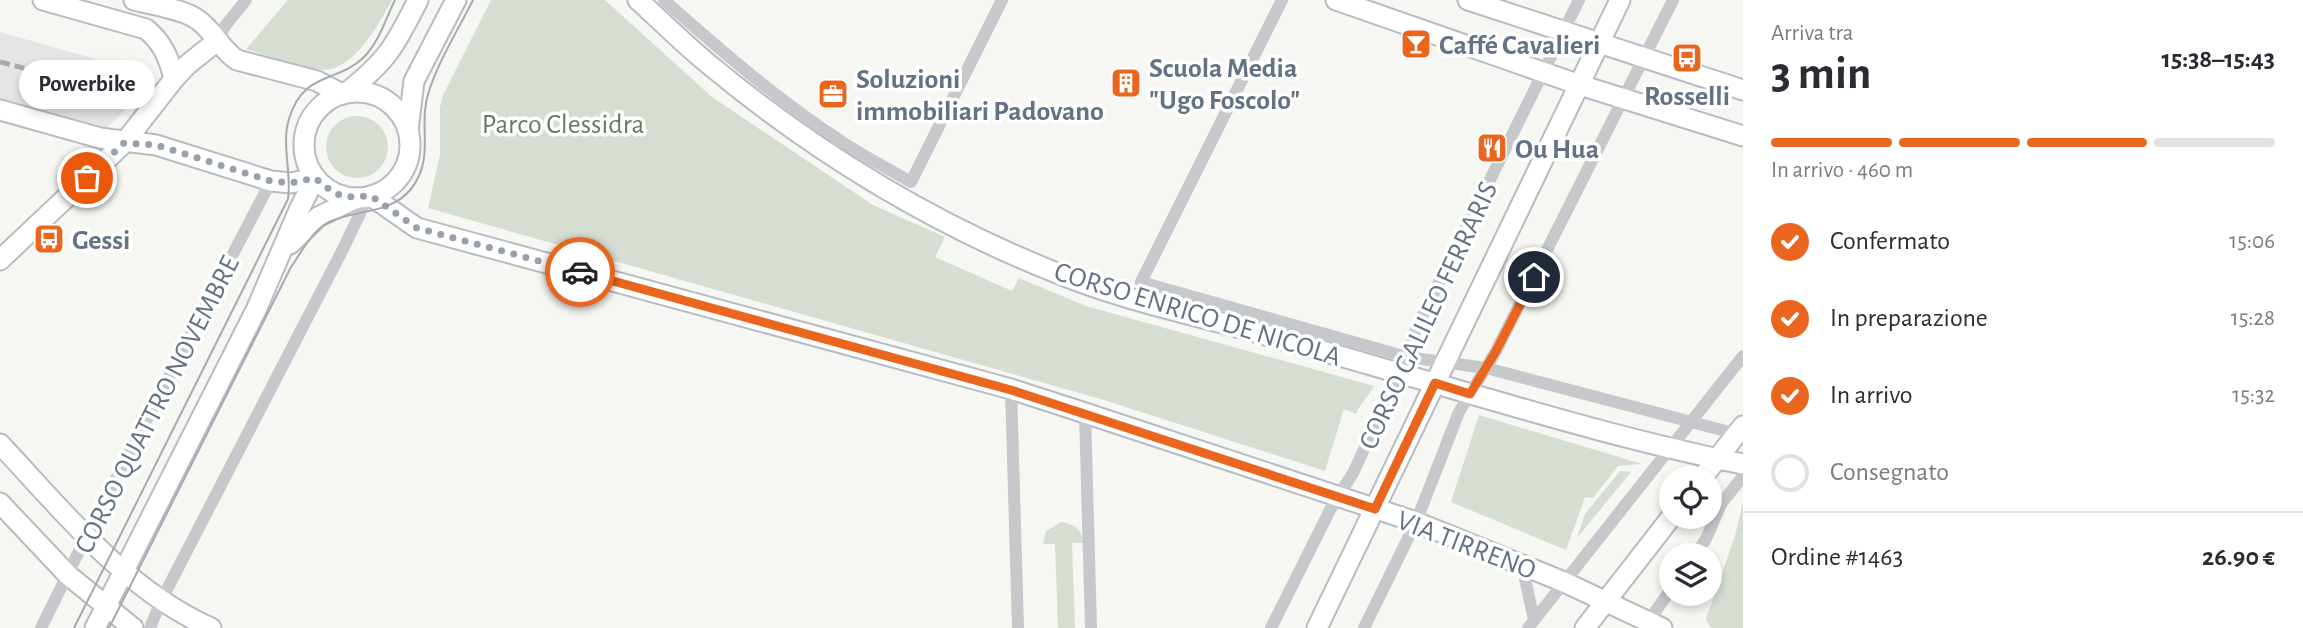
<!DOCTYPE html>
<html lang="it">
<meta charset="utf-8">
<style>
:root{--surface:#fff;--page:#f2f2f3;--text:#2b2b33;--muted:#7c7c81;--line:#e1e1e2;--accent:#ea661f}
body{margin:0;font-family:"Alegreya Sans",sans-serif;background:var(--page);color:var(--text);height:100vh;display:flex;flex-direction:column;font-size:26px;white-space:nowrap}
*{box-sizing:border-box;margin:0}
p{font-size:23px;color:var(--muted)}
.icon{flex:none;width:38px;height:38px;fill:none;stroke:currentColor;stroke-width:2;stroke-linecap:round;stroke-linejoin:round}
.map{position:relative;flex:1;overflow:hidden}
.drawer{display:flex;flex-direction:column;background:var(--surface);width:560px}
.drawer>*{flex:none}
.tools{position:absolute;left:1659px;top:466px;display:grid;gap:14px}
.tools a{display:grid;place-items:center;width:63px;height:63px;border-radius:50%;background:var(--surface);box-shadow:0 4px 10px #0003;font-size:35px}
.pin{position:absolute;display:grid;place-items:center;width:60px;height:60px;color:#fff;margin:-30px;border:4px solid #fff;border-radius:50%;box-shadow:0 2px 7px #0007}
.courier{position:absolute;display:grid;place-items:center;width:70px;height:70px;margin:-35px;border:5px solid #ea661f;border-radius:50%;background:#fff;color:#222;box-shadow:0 2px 9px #0007}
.bubble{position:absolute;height:49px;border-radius:24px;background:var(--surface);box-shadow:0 4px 10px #0003;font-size:23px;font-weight:600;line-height:49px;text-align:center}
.headline em{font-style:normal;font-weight:600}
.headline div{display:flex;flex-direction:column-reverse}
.headline{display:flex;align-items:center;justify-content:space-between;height:119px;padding:0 28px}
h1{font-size:46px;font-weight:600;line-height:52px}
.bar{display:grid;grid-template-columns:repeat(4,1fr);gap:10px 7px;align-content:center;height:84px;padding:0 28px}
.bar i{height:9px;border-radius:5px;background:var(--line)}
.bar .current{background:var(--accent)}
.bar p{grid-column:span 4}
.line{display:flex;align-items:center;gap:18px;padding:0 28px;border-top:2px solid var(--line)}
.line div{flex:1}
ol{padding:0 28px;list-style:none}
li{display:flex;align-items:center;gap:21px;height:77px}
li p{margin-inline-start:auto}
li .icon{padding:7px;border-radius:50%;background:var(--accent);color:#fff;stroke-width:4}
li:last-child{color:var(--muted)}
li i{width:38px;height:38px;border:4px solid var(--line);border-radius:50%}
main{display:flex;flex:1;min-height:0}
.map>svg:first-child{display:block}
.built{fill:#e4e5e4}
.green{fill:#d6ded4}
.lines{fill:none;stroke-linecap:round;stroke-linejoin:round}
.secondary-casing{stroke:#b8bbc1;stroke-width:23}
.street{stroke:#c6c8cc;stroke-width:12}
.secondary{stroke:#fff;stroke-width:19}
.tram{stroke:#a5aab1;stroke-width:2}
.rail{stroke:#a5aab1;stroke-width:5;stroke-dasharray:10 5;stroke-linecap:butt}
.done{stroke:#97a0ac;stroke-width:7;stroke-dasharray:0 12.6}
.route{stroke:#ea661f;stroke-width:9}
.labels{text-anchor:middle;stroke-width:7;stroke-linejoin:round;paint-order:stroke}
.poi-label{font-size:28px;font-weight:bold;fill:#647285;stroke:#fff;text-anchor:start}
.park-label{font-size:28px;fill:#657c63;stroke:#fff}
.street-label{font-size:28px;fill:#647285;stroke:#fff}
</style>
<main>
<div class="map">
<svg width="1743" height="628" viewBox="0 0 1743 628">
<rect width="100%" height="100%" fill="#f6f6f3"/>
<path class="built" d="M0 32 134 70 124 112 105 129 0 99Z"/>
<g class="green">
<path d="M288 0H392C379 24 359 61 331 69 317 74 263 54 246 49Z"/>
<path d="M491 0H605L712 97 873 205 945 237 935 257 1012 291 1019 278 1086 306 1374 386C1369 396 1361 402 1356 414L1344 409 1325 471 1104 400 428 208 440 155V107L443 95Z"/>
<circle cx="357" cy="147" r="31"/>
<path d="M1479 415 1642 464 1618 466 1593 498 1585 497 1566 550 1451 502Z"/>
<path d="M1620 471 1631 472 1577 538 1585 514Z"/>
<path d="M1743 502V628H1711L1706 619 1735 536Z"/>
<path d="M1061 522C1074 523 1083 530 1083 543H1072L1075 628H1058L1055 544H1043L1046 531Z"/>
</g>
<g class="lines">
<g class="secondary-casing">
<g id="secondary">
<path d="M43 0 146 29C163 43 169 58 174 79"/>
<path d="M134 0C152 5 184 9 198 20 214 31 221 50 237 60L317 81 342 94"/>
<path d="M638 0C661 21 682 42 706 62 815 153 939 228 1072 279 1119 297 1169 309 1218 322 1269 336 1320 350 1371 365 1494 400 1617 439 1743 464"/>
<path d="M1336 0 1580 85 1743 136"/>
<path d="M1468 0 1743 90"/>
<circle cx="357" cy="145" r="53"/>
<path d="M346 93C387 61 395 46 418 0"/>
<path d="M0 110 100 138 156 145 271 181 291 183 315 178"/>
<path d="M408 130 414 81 456 0"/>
<path d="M371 196 417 228 1011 389 1085 413 1416 522 1564 582 1662 628"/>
<path d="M290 244 318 217 357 198"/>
<path d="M0 260 124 143 174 79 187 65 217 41"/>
<path d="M0 444C64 512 124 589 211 628"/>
<path d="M1702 478 1743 426"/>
<path d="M0 503 68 575 133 628"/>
<path d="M95 628 256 310 299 210 315 178"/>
<path d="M1317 628 1620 0"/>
<path d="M1585 628 1672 516"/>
</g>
</g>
<g class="street">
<path d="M664 0C720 50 778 100 841 141 863 156 887 168 911 182L1002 0"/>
<path d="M1282 0 1141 282 1407 357 1486 368 1741 435"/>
<path d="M217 41 225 26 246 0"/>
<path d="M1011 389 1018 628"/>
<path d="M1085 413 1091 628"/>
<path d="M1695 555 1706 539 1721 504 1743 476"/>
<path d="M1522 565 1534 620"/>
<path d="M1646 625 1671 589"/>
<path d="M41 628 100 509 271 181"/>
<path d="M150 628 161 601 343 249 368 197"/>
<path d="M1271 628 1331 508 1353 473 1407 357 1416 329 1579 0"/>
<path d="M1364 628 1416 522 1459 412 1496 351 1673 0"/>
<path d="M1528 628 1743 356"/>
</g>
<use href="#secondary" class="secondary"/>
<g class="tram">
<path d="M74 628 288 199C292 173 281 145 289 119 304 70 337 84 364 57 379 42 386 18 395 0"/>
<path d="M109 628 291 267C302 251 312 231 329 222 356 209 390 215 411 189 436 157 417 126 429 91 439 60 458 30 473 0"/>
</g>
<path class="rail" d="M0 62 127 94"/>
</g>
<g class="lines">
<path class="done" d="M87 178 124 143 156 145 271 181 291 183 315 178 334 193 346 197 371 196 417 228 580 272"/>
<path class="route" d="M580 272 1011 390 1375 509 1435 383 1470 394 1496 351 1534 277"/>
</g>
<defs>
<g id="bar-square" transform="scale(1.575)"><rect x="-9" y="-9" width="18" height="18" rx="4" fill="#ea661f" stroke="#fff"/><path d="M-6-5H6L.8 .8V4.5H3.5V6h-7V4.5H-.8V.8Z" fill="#fff"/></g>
<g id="bus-square" transform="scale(1.575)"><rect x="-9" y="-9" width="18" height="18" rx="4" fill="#ea661f" stroke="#fff"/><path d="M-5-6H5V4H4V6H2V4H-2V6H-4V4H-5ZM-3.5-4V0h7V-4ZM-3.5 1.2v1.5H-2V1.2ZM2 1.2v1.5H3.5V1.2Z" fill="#fff"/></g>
<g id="building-square" transform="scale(1.575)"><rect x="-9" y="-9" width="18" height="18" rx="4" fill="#ea661f" stroke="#fff"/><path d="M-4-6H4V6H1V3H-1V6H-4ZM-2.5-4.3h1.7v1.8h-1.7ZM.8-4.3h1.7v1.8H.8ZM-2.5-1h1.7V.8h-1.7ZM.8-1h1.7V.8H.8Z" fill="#fff"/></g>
<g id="office-square" transform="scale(1.575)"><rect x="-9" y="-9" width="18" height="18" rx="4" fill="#ea661f" stroke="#fff"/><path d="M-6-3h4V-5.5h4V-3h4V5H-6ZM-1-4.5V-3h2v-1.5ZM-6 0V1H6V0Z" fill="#fff"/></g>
<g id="restaurant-square" transform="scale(1.575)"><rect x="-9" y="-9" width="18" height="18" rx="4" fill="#ea661f" stroke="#fff"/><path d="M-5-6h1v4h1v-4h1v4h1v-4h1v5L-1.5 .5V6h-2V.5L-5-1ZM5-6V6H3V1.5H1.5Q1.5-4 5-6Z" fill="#fff"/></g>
</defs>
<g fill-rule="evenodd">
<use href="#bar-square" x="1416" y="44"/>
<use href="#bus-square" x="1687" y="58"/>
<use href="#building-square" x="1126" y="83"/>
<use href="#office-square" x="833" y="94"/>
<use href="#restaurant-square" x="1492" y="148"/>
<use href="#bus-square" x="49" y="239"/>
</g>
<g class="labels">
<g class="poi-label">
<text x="1439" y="54">Caffé Cavalieri</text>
<text x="1149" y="77">Scuola Media<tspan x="1149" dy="32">"Ugo Foscolo"</tspan></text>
<text x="856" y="88">Soluzioni<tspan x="856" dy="32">immobiliari Padovano</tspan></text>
<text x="1687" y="105" text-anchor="middle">Rosselli</text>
<text x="1515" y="158">Ou Hua</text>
<text x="72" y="249">Gessi</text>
</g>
<g class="park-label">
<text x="563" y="133">Parco Clessidra</text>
</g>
<g class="street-label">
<text transform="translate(1198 313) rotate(17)" y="10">CORSO ENRICO DE NICOLA</text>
<text transform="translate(1427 315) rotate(-65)" y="10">CORSO GALILEO FERRARIS</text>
<text transform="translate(156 404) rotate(-63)" y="10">CORSO QUATTRO NOVEMBRE</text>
<text transform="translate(1467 544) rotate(21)" y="10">VIA TIRRENO</text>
</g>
</g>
</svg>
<div class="tools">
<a><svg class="icon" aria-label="locate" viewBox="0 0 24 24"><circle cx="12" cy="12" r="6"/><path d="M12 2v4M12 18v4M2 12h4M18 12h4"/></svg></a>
<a><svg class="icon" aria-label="layers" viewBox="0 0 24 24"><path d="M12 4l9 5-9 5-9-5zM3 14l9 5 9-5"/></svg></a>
</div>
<div class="pin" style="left:87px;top:178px;background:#ea580c"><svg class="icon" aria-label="bag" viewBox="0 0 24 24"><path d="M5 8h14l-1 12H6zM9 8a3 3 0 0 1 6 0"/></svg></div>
<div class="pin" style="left:1534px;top:277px;background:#1f2937"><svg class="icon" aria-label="home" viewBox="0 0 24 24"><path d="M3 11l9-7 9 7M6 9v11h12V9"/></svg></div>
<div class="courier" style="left:580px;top:272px"><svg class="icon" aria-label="car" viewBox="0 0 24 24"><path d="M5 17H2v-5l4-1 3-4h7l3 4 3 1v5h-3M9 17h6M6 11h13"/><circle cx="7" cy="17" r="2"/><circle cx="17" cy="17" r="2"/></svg></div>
<div class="bubble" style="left:19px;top:60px;width:136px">Powerbike</div>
</div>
<section class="drawer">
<div class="headline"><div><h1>3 min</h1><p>Arriva tra</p></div><em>15:38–15:43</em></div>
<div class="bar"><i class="current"></i><i class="current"></i><i class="current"></i><i></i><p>In arrivo · 460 m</p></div>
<ol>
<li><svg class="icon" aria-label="check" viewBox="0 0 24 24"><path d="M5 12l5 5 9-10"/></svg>Confermato<p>15:06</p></li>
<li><svg class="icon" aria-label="check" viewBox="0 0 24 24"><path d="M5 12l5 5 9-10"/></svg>In preparazione<p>15:28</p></li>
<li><svg class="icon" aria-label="check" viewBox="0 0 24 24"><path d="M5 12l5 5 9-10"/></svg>In arrivo<p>15:32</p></li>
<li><i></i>Consegnato</li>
</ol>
<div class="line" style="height:91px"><div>Ordine #1463</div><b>26.90 €</b></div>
</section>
</main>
